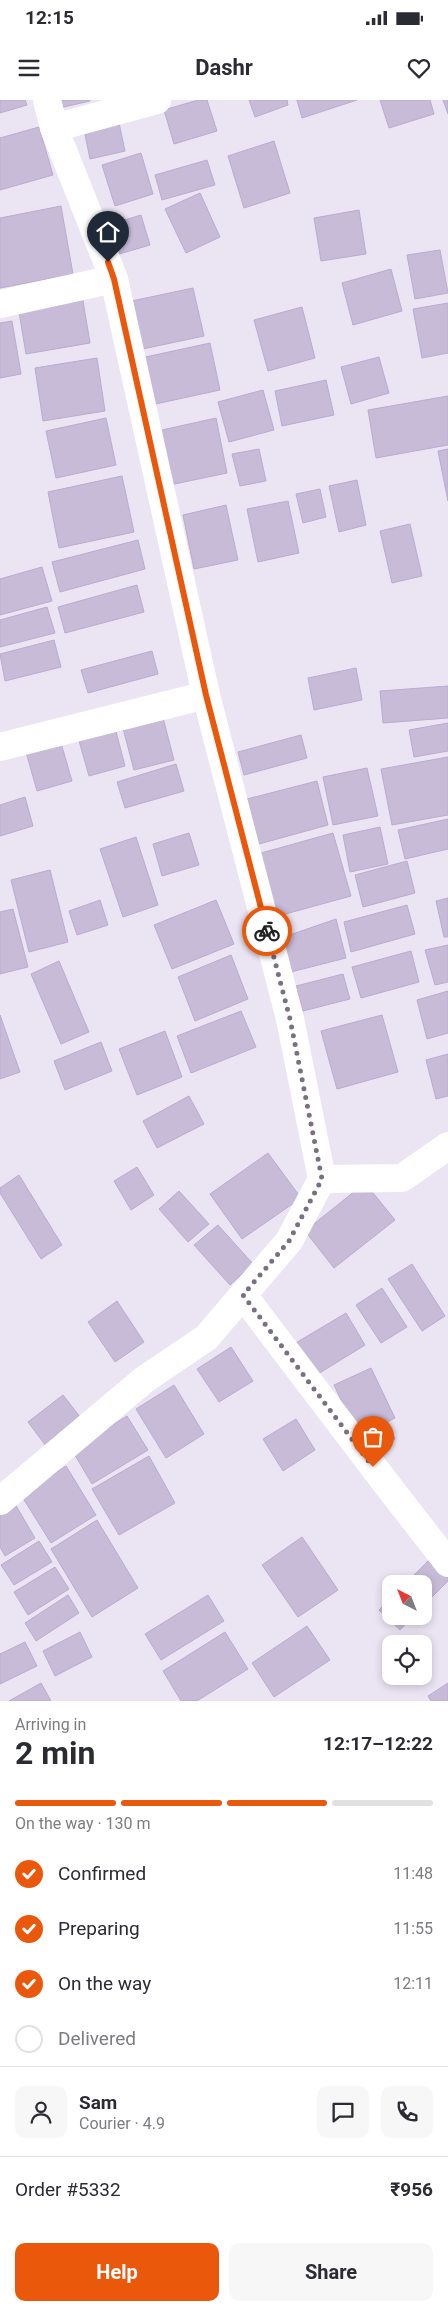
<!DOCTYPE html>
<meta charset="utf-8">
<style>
:root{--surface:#fff;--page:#f7f7f7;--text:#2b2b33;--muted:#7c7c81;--line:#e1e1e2;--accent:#ea580c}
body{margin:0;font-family:Roboto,sans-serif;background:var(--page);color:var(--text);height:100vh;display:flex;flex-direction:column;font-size:19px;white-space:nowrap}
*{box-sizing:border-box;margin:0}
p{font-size:16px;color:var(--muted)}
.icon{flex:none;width:28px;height:28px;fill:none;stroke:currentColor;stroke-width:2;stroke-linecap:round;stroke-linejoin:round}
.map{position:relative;height:1601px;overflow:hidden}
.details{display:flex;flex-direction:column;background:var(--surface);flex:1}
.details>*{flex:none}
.needle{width:32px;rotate:318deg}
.fabs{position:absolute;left:382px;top:1475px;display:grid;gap:10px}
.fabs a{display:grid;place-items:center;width:50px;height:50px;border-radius:10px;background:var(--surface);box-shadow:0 2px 8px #0003;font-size:25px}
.pin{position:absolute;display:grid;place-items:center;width:42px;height:42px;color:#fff;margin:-51px -21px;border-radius:50% 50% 50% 0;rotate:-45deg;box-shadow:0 0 5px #0007}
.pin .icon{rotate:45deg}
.courier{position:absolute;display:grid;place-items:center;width:50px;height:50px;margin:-25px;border:4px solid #ea580c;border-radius:50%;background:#fff;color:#222;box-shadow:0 1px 6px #0007}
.overview em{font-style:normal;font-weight:700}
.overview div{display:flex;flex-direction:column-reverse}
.overview{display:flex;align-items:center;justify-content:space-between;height:85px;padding:0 15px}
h1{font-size:32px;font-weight:700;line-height:38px}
.bar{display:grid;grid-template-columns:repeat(4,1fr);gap:8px 5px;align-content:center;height:60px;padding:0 15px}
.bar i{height:6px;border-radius:4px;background:var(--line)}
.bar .on{background:var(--accent)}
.bar p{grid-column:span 4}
.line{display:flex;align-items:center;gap:12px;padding:0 15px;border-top:1px solid var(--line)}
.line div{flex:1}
.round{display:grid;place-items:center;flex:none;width:52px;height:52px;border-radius:10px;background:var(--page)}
ol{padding:0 15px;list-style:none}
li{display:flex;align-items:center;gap:15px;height:55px}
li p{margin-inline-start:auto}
li .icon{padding:5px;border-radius:50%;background:var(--accent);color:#fff;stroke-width:4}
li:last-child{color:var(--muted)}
li i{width:28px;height:28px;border:2px solid var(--line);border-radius:50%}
.cta{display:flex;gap:10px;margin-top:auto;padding:10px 15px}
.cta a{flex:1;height:58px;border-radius:10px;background:var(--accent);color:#fff;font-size:20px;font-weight:700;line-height:58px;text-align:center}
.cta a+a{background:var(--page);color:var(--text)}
.status{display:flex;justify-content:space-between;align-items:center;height:35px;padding:0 25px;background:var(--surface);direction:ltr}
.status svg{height:14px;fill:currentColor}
header{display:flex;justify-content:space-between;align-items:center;height:65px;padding:0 15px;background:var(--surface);font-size:22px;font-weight:700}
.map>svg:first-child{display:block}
.building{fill:#c7bbd8;stroke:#bbabd0}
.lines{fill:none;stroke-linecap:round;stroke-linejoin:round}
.street{stroke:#fff;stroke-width:28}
.done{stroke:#797182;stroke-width:5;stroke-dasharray:0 9}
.route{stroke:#ea580c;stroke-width:6}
</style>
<div class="status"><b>12:15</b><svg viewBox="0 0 49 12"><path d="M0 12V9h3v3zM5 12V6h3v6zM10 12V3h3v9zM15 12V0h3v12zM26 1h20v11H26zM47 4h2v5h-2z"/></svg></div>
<header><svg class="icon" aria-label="menu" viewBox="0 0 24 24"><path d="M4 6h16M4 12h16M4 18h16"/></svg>Dashr<svg class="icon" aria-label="heart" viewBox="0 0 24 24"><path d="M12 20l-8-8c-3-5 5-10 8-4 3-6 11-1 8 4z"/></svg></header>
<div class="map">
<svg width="448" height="1601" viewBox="0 0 448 1601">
<rect width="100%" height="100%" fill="#ebe4f3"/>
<g class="building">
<path d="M0 0H25L27 5 0 13Z"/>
<path d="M53 0H90V1L55 9Z"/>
<path d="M198 0H207L217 31 174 44 164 10Z"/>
<path d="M249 0H287L288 5 255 17Z"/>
<path d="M297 0H357L302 18Z"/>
<path d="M380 0H430L434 14 389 28Z"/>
<path d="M443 0H448V14Z"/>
<path d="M118 18 125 51 90 59 83 25Z"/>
<path d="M39 27 53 75 0 90V38Z"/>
<path d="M274 41 290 93 244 108 228 56Z"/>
<path d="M141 53 153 94 115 106 102 65Z"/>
<path d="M207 60 215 85 162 100 155 75Z"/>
<path d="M200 93 220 137 186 153 165 109Z"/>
<path d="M61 106 73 174 0 188V118Z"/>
<path d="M359 110 366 154 321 161 314 118Z"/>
<path d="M141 115 150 145 116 155 108 125Z"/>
<path d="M440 150 448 193 415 199 407 155Z"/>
<path d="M391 169 402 211 353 225 342 183Z"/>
<path d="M193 188 204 236 138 250 127 202Z"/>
<path d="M82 195 90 243 26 254 18 206Z"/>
<path d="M448 203V253L422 258 413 209Z"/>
<path d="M302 207 315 258 268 271 254 220Z"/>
<path d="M12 221 21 274 0 278V223Z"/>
<path d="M210 243 220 290 151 305 141 258Z"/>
<path d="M379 257 389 293 351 304 341 267Z"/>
<path d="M97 258 105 311 43 321 35 268Z"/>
<path d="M326 280 334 315 282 326 275 291Z"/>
<path d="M263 290 274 330 229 342 218 302Z"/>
<path d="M448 296V345L376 358 368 310Z"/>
<path d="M106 318 116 365 56 378 46 331Z"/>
<path d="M216 318 227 373 165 386 153 332Z"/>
<path d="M259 349 266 381 240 386 232 354Z"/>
<path d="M448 349V401L438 351Z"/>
<path d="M122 376 134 432 59 448 48 392Z"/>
<path d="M357 380 366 425 339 432 329 386Z"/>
<path d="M320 389 326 417 303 423 296 394Z"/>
<path d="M288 401 299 453 258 462 247 409Z"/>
<path d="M226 405 238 460 194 469 183 415Z"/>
<path d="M410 424 422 476 392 483 380 431Z"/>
<path d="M138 440 145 469 60 492 52 462Z"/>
<path d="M42 467 52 501 0 515V479Z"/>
<path d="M137 485 144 512 65 533 58 507Z"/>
<path d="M47 507 55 533 0 547V520Z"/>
<path d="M54 540 61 567 5 581 0 554Z"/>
<path d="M152 551 158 574 88 593 81 570Z"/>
<path d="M356 568 362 600 314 610 308 578Z"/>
<path d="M448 586V618L383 623 380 591Z"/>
<path d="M161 610 174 660 134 670 121 621Z"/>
<path d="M113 620 125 666 89 676 76 630Z"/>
<path d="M448 623V651L414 657 409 630Z"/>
<path d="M301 635 307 658 244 675 238 652Z"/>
<path d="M61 643 72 681 37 691 26 652Z"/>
<path d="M448 657V715L392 725 381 669Z"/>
<path d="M176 664 184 691 125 708 117 682Z"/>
<path d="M367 668 378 716 333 725 323 677Z"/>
<path d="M317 681 328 725 259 744 247 699Z"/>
<path d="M25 697 33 726 0 736V705Z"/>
<path d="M448 719V749L405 759 398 730Z"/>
<path d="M380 727 388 764 350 772 343 735Z"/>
<path d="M189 733 199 765 162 776 153 744Z"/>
<path d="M333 733 351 796 271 818 254 755Z"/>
<path d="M136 737 158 805 123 817 100 749Z"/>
<path d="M407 761 415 793 363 807 355 775Z"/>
<path d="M50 770 68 842 29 852 11 780Z"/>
<path d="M448 798V837H444L436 801Z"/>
<path d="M100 800 108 825 77 835 69 811Z"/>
<path d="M216 800 234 844 172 869 154 825Z"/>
<path d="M407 805 415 834 351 852 344 822Z"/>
<path d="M13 809 28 867 0 874V812Z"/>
<path d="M336 819 346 858 287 873 281 838Z"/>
<path d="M448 845V882L435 885 425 850Z"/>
<path d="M411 851 419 882 361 898 352 867Z"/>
<path d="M231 855 248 899 195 921 178 877Z"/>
<path d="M59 861 89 932 61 944 31 874Z"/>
<path d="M343 874 350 899 303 911 296 886Z"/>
<path d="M448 891V933L427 939 417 900Z"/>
<path d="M241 911 256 947 191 973 177 936Z"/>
<path d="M0 915 20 972 0 979Z"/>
<path d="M382 915 398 972 337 989 321 931Z"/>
<path d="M165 931 182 977 137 995 119 949Z"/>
<path d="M101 942 112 971 65 990 54 961Z"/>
<path d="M448 954V996L436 999 426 960Z"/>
<path d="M189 996 204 1024 157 1048 143 1021Z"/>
<path d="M268 1053 301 1098 242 1139 210 1094Z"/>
<path d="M137 1067 154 1095 131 1110 114 1081Z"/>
<path d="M19 1075 62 1145 41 1159 0 1093V1088Z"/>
<path d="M365 1083 395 1120 334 1168 305 1131Z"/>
<path d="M179 1091 209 1124 188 1142 159 1109Z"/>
<path d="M218 1125 253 1164 230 1185 194 1145Z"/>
<path d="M412 1164 445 1216 422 1231 388 1179Z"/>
<path d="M382 1188 407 1227 381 1243 356 1205Z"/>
<path d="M117 1201 144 1242 115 1262 88 1222Z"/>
<path d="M346 1213 365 1245 313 1277 294 1244Z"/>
<path d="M231 1247 253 1281 219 1302 197 1269Z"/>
<path d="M371 1268 395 1318 387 1322 395 1339 366 1353 334 1285Z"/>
<path d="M174 1285 204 1334 166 1358 136 1309Z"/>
<path d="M63 1295 84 1322 49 1350 28 1322Z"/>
<path d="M127 1316 148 1350 92 1384 72 1350Z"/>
<path d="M296 1319 315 1350 283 1371 263 1339Z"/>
<path d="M149 1356 175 1403 119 1435 92 1389Z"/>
<path d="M66 1366 96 1415 51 1443 21 1395Z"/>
<path d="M15 1404 35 1438 5 1456 0 1447V1414Z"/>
<path d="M97 1420 138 1488 92 1517 51 1449Z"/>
<path d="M302 1437 338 1490 298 1517 262 1465Z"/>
<path d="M39 1441 52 1462 14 1485 1 1465Z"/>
<path d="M432 1457 448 1473V1481L424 1505V1484H405Z"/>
<path d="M55 1467 69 1489 28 1515 14 1492Z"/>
<path d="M68 1495 79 1513 36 1541 25 1523Z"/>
<path d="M208 1495 224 1521 161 1560 145 1534Z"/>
<path d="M391 1498V1516H413L400 1530 379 1510Z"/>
<path d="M307 1526 330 1560 274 1597 252 1563Z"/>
<path d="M80 1532 92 1557 55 1576 43 1551Z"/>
<path d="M225 1532 248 1569 197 1601H181L163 1571Z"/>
<path d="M25 1542 37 1566 0 1584V1554Z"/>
<path d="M41 1583 51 1601H9Z"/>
<path d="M448 1583V1601H431L428 1596Z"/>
</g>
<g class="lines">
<g class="street">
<path d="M54 28 157 0"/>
<path d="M0 204 114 179"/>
<path d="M0 647 206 595"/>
<path d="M322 1079 402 1078 448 1046"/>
<path d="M243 1195 385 1382 448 1463"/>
<path d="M0 1401 145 1279 206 1238 289 1141 322 1079 290 919 206 595 114 179 54 28 47 0"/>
</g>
</g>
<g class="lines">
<path class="done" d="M267 831 290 919 322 1079 289 1141 243 1195 373 1367"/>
<path class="route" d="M108 162 114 179 206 595 267 831"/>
</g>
</svg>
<div class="fabs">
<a><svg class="needle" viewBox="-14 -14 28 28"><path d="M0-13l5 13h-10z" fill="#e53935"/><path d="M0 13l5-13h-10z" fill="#7c7c81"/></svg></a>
<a><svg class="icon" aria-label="locate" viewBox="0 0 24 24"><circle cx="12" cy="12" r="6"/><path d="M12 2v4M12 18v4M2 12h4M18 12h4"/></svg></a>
</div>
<div class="pin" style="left:373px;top:1367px;background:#ea580c"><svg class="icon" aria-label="bag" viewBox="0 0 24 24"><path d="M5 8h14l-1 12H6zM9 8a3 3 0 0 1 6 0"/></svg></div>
<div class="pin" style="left:108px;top:162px;background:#1f2937"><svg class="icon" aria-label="home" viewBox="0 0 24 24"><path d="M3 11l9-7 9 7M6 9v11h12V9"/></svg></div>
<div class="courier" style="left:267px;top:831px"><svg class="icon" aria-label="bike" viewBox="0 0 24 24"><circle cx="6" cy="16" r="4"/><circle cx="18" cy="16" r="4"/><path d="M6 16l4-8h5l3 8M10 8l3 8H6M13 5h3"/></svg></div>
</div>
<section class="details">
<div class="overview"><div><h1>2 min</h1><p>Arriving in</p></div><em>12:17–12:22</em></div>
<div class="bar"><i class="on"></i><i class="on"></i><i class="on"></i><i></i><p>On the way · 130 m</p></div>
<ol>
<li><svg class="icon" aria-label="check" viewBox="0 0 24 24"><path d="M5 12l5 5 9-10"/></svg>Confirmed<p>11:48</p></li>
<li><svg class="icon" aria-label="check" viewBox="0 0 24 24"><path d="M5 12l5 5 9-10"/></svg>Preparing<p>11:55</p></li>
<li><svg class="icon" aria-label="check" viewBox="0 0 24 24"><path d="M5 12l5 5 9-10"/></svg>On the way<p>12:11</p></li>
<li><i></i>Delivered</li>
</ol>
<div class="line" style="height:90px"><a class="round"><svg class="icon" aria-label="person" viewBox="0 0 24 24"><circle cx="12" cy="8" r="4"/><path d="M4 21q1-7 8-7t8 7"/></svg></a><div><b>Sam</b><p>Courier · 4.9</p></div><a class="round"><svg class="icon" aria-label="chat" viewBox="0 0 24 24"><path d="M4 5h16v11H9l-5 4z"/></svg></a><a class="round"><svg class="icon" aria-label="phone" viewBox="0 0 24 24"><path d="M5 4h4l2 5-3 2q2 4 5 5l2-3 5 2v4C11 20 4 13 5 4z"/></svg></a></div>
<div class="line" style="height:65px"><div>Order #5332</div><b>₹956</b></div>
<div class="cta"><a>Help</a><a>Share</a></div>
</section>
